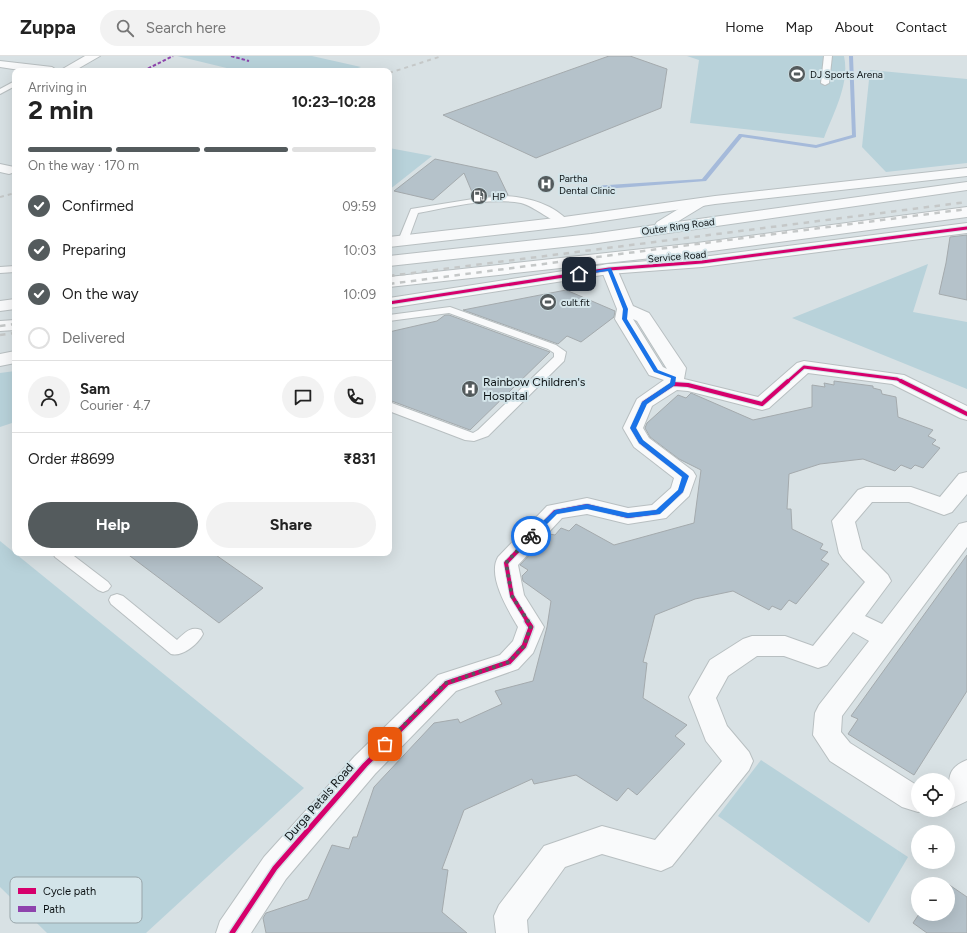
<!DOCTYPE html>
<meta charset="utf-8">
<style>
:root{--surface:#fff;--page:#f2f2f2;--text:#222;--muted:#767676;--line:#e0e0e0;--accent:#545b5d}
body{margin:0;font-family:Figtree,sans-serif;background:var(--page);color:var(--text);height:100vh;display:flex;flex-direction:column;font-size:15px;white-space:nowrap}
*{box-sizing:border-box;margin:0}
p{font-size:13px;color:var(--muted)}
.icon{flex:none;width:22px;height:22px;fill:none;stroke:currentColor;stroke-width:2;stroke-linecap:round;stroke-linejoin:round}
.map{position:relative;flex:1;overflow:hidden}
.panel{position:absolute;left:12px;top:12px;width:380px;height:488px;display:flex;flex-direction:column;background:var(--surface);border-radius:8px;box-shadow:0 4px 16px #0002}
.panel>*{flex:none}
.fabs{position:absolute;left:911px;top:717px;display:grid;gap:8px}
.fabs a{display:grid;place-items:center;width:44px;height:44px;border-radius:50%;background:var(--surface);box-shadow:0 4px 16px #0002;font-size:20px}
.pin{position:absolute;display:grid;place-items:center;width:34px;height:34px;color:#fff;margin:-17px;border-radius:8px;box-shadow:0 2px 6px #0006}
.courier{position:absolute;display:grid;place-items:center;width:40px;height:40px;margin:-20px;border:3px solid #1a73e8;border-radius:50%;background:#fff;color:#222;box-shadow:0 1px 5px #0007}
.overview em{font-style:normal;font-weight:700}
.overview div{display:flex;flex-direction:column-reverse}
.overview{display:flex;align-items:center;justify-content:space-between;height:68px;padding:0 16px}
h1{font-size:26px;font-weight:700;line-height:30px}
.bar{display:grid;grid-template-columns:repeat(4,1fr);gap:6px 4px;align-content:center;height:48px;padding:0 16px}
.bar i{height:5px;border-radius:3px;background:var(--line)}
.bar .on{background:var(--accent)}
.bar p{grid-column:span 4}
.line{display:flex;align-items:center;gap:10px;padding:0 16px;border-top:1px solid var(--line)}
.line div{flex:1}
.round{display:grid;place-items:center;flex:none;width:42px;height:42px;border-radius:21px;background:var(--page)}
ol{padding:0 16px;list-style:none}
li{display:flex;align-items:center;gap:12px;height:44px}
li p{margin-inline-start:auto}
li .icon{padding:4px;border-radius:50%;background:var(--accent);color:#fff;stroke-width:4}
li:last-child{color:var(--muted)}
li i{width:22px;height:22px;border:2px solid var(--line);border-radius:50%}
.button{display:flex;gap:8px;margin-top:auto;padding:8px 16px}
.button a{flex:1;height:46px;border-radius:24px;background:var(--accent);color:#fff;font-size:16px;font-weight:700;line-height:46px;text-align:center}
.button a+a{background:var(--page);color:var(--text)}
header{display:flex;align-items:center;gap:24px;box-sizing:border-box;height:56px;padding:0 20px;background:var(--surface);border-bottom:1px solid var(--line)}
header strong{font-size:19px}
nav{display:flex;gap:22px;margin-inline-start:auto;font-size:14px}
.search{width:280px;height:36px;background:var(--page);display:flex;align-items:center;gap:10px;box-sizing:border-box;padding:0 14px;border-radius:22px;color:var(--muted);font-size:15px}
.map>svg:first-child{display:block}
.green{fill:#b8d2da}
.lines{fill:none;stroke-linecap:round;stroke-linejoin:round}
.stream{fill:#a5bada;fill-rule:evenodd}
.building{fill:#b5c2ca;stroke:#a4aaad}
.service-casing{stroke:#b8bfc1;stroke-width:2}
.minor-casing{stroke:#b8bfc1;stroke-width:2}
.tertiary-casing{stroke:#b8bfc1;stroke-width:2}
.trunk-casing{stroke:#b8bfc1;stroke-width:2}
.service{fill:#f9fafb;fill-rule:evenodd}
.minor{fill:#f9fafb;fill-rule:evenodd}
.tertiary{fill:#f9fafb;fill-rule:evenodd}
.trunk{fill:#f9fafb;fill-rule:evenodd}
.rail-far1{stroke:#c5c8c8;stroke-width:2;stroke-dasharray:4 4;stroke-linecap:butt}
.rail{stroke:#c5c8c8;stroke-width:2.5;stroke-dasharray:5.5 5.5;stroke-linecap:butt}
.quiet{stroke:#8e44ad;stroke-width:2;stroke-dasharray:3.5 2;stroke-linecap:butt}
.cycleway-far2-casing{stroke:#d3e4e9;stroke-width:5}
.cycleway-far1-casing{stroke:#d3e4e9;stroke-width:6}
.cycleway-casing{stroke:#d3e4e9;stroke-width:8}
.cycleway-far2{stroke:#d6006c;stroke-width:3}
.cycleway-far1{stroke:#d6006c;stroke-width:4}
.cycleway{stroke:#d6006c;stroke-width:5}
.route{fill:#1a73e8}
.done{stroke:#545b5d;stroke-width:4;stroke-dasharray:0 7.2}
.labels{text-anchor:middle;stroke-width:4;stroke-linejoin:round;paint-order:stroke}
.far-poi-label{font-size:10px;fill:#0d1315;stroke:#d3e4e9;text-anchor:start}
.far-street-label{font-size:10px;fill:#0d1315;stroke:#d3e4e9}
.poi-label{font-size:12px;fill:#0d1315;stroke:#d3e4e9;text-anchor:start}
.street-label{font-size:12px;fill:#0d1315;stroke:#d3e4e9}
.key{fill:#d3e4e9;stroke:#98a5a9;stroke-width:1}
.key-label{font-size:11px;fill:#0d1315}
</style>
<header>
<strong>Zuppa</strong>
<div class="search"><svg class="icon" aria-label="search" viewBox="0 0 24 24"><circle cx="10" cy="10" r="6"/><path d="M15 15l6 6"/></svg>Search here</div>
<nav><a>Home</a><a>Map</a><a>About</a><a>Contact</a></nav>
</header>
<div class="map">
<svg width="967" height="877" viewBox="0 0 967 877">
<rect width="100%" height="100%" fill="#d8e1e4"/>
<g class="green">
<path d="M177 0H312L361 11 348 15H239Z"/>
<path d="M687 0H844C850 27 834 56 824 82L690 67 699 4Z"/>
<path d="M870 14 967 23V107L886 116 862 91Z"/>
<path d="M389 92 432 100 389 134Z"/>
<path d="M928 208 913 256 967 266V333L792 262Z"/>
<path d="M15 315V366L0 371V317Z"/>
<path d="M0 485 304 732 146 877H47L0 831Z"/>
<path d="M761 704 908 801 869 867 718 760Z"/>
</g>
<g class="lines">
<path class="stream" d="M849 0H853L856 81 816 92 742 81 706 125 592 134 589 132 592 130 702 123 739 78H741L816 89 852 79Z"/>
</g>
<g class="building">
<path d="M609 0H630L667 13 661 52 536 102 443 59Z"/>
<path d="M435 103 497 116 508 139 474 141 464 117 433 144 394 135Z"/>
<path d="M967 179V244L939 238 946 207 950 181Z"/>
<path d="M566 234 615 255 614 261 581 286 567 280 558 288 463 254Z"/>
<path d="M445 259H449L550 296 470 374 389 344V276L437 265Z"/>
<path d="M834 325 873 330V332L881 334 882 338 896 341 898 361 933 374 928 380 936 384 932 388 940 392 923 412 915 409 911 413 901 409 895 415 863 403 820 408 789 418 787 453H791L792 473 823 488 820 493 828 496 821 504 829 508 796 548 789 544 781 554 772 550 769 554 733 535 695 543 655 559 643 606 647 607 643 642 687 669 675 680 685 688 637 739 628 732 617 745 576 719 534 728 532 723 464 754 442 813 448 814 442 856 467 877H266L263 862 266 857 308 843 332 789 349 793 353 781H357L374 731 434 667 458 663 460 667 502 648 495 635 533 625 547 571 551 545 523 525 522 520 528 514 520 509 549 478 555 479 561 472 569 475 576 468 614 489 694 467 701 414 679 403 650 381 645 372 647 367 678 339 686 342 691 337 753 364 812 351V329L825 331 824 327 834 329Z"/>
<path d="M126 497H213L263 532 219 567Z"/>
<path d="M967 499V635L914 719 848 678 858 663 851 660Z"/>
<path d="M948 828 967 841V877H927L913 867 919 858H948Z"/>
</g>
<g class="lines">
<g class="service-casing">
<g id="service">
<path d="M824 0H832L829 27 825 29 821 27Z"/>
<path d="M15 25V30L0 38V33Z"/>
<path d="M505 140C527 141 554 148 569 166L567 168C557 171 535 150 521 147 488 141 450 151 418 157L407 187H399L398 185 411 153 473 143Z"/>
<path d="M15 210V216L0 217V211Z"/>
<path d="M450 251 556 289 566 296 564 305 488 380 474 385 465 384 389 355V346L473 377 478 374 554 301V297L548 293 449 257 389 265V259Z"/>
<path d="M53 497H70L108 526 111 530 108 534 103 536 98 534 55 501Z"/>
<path d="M117 538 123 540 177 584C185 577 190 570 201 574L203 578C198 588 183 601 171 598L111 548 109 544 111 540Z"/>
</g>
</g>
<g class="minor-casing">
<g id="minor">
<path d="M85 0H100L74 15H59Z"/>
<path d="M0 5 52 11 58 15H26L0 11Z"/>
<path d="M0 108 14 111 15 116 9 118 0 116Z"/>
<path d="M609 208 615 209 617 213 633 250 649 257 686 312 684 323 758 341 797 307 804 305 904 319 967 350V364L960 362 892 328 808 317 769 352 762 354 688 335 677 334 652 350 643 372 649 382 693 415 696 420 689 440 666 462 628 468 587 458 562 462 518 509 524 539 544 571 533 597 518 613 456 635 375 718 286 823 251 877H216L220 865 264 801 355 700 438 619 500 599 513 585 518 571C508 554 487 520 498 501L547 450 587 442 628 452 652 449 671 432 674 422 634 391 623 372 637 343 664 324 649 319 615 263 617 253 601 213 603 209ZM633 263 637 265 667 313 663 311Z"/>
<path d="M967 416V438L952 456 944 459 909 446H872L855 466 862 493 888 519 891 525 865 560 882 568 959 468 967 466V491L842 660 841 676 850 687 918 730V754H924L918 756 902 751 830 705 813 679 815 657 819 649 869 585 853 576 827 609 818 612 784 600H757L728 620 716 642 727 670 749 696 753 705 749 714 672 810 661 815 602 798 565 811 527 864 528 877H496L494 860 499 849 544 790 602 770 655 784 722 705 706 685 689 641 710 604 743 583 752 580H785L813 590 865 526 843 503 839 497 832 465 858 434 866 431H911L940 441 959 418Z"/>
<path d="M967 704V745L948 754H947C955 735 938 715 967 704Z"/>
</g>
</g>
<g class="tertiary-casing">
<g id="tertiary">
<path d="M967 112V120L715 148 564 171 389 191V181L564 161 715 140Z"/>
<path d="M967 167V177L702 211 609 218 389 252V242L609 208 702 201Z"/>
<path d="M15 295V307L0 310V298Z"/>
</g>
</g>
<g class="trunk-casing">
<g id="trunk">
<path d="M967 126V134L591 188 389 210V200L591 178 655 169 657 166 695 143H705L707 146 705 149 677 166Z"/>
<path d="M967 151V161L697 197 389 231V221L697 187Z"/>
<path d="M15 243V253L0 255V245Z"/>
<path d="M15 264V274L0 275V265Z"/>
</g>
</g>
<use href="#service" class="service"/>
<use href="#minor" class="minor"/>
<use href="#tertiary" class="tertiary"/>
<use href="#trunk" class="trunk"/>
<g class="rail-far1">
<path d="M389 17 442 0"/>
<path d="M0 141 15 137"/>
</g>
<g class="rail">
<path d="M389 220 967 146"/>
<path d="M389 228 967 153"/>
<path d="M0 270 15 268"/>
<path d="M0 279 15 277"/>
</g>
<g class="quiet">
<path d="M231 0 249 5"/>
<path d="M143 15 173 0"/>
</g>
<g class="cycleway-far2-casing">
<g id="cycleway-far2">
<path d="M389 247 609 213 702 206 967 172"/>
<path d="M787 326 804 311 897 323 903 326"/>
</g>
</g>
<g class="cycleway-far1-casing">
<g id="cycleway-far1">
<path d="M901 325 967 358"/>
<path d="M528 566 512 540 506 507 555 456 587 450 628 460 658 456 681 435 685 420 641 386 633 372 644 347 673 328 688 329 762 348 788 325"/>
</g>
</g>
<g class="cycleway-casing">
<path id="cycleway" d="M232 877 275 812 365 709 447 627 509 606 524 590 531 571 527 565"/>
</g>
<use href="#cycleway-far2" class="cycleway-far2"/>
<use href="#cycleway-far1" class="cycleway-far1"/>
<use href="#cycleway" class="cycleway"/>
</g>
<path class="route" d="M611 212 628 253 627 263 658 314 676 321 675 329 647 348 636 372 643 384 689 420 683 436 660 458 628 462 587 453 557 458 533 482H528V479L555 454 587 448 628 457 656 454 678 434 682 421 639 387 630 372 642 346 670 327 671 322 654 316 622 263 623 253 608 215 579 219 576 218Z"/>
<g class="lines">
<path class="done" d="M385 688 446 627 509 606 524 590 531 570 512 540 506 507 531 480"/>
</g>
<defs>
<g id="stadium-disc" transform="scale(0.9)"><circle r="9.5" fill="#545b5d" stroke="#d3e4e9"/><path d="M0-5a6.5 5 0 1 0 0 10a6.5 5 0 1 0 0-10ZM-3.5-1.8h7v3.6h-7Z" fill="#fff"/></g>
<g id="hospital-disc" transform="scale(0.9)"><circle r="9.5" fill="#545b5d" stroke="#d3e4e9"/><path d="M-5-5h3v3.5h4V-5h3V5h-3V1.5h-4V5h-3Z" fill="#fff"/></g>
<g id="fuel-disc" transform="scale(0.9)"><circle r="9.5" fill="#545b5d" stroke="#d3e4e9"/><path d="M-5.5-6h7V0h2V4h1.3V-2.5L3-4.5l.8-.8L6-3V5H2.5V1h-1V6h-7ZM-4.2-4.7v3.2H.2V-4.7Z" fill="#fff"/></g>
</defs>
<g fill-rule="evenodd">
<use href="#stadium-disc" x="797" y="18"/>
<use href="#hospital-disc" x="546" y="128"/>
<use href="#fuel-disc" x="479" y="140"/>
<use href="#stadium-disc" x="548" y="246"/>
<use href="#hospital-disc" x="470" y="333"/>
</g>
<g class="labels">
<g class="far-poi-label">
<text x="810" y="22">DJ Sports Arena</text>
<text x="559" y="126">Partha<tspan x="559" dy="12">Dental Clinic</tspan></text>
<text x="492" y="144">HP</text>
<text x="561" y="250">cult.fit</text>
</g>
<g class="far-street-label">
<text transform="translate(678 170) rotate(-8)" y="4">Outer Ring Road</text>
<text transform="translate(677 200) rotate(-5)" y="4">Service Road</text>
</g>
<g class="poi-label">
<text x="483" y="330">Rainbow Children's<tspan x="483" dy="14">Hospital</tspan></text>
</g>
<g class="street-label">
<text transform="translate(319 746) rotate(-49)" y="4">Durga Petals Road</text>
</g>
</g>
<rect x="10" y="821" width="132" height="46" rx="6" class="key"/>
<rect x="18" y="832" width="18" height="6" fill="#d6006c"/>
<rect x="18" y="850" width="18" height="6" fill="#8e44ad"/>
<g class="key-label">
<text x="43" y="839">Cycle path</text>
<text x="43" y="857">Path</text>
</g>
</svg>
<div class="fabs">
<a><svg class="icon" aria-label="locate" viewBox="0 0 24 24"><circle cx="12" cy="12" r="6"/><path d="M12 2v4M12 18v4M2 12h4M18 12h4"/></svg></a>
<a>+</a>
<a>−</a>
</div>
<div class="pin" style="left:385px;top:688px;background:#ea580c"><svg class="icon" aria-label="bag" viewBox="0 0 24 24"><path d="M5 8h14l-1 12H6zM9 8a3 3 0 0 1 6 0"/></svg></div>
<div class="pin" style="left:579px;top:218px;background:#1f2937"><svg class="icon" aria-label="home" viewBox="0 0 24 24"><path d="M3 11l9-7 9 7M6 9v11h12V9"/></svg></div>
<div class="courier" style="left:531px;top:480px"><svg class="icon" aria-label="bike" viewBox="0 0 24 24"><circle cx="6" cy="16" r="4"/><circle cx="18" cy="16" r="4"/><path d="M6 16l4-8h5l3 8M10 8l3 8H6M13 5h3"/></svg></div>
<section class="panel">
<div class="overview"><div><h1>2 min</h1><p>Arriving in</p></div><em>10:23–10:28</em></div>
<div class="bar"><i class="on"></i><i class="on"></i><i class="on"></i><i></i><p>On the way · 170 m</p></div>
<ol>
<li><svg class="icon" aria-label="check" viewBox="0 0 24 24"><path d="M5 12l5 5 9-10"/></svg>Confirmed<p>09:59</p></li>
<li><svg class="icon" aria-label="check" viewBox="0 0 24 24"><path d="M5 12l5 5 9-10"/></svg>Preparing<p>10:03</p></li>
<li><svg class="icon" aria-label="check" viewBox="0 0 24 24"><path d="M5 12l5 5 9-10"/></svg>On the way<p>10:09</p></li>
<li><i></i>Delivered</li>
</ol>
<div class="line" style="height:72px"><a class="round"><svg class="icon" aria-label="person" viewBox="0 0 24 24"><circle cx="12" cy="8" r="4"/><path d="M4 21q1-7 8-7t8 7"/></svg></a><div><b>Sam</b><p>Courier · 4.7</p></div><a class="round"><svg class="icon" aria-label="chat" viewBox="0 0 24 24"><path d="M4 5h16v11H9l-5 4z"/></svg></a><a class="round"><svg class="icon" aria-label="phone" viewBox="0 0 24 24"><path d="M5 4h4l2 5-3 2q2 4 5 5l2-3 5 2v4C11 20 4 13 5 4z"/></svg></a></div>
<div class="line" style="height:52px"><div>Order #8699</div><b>₹831</b></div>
<div class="button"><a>Help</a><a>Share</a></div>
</section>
</div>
